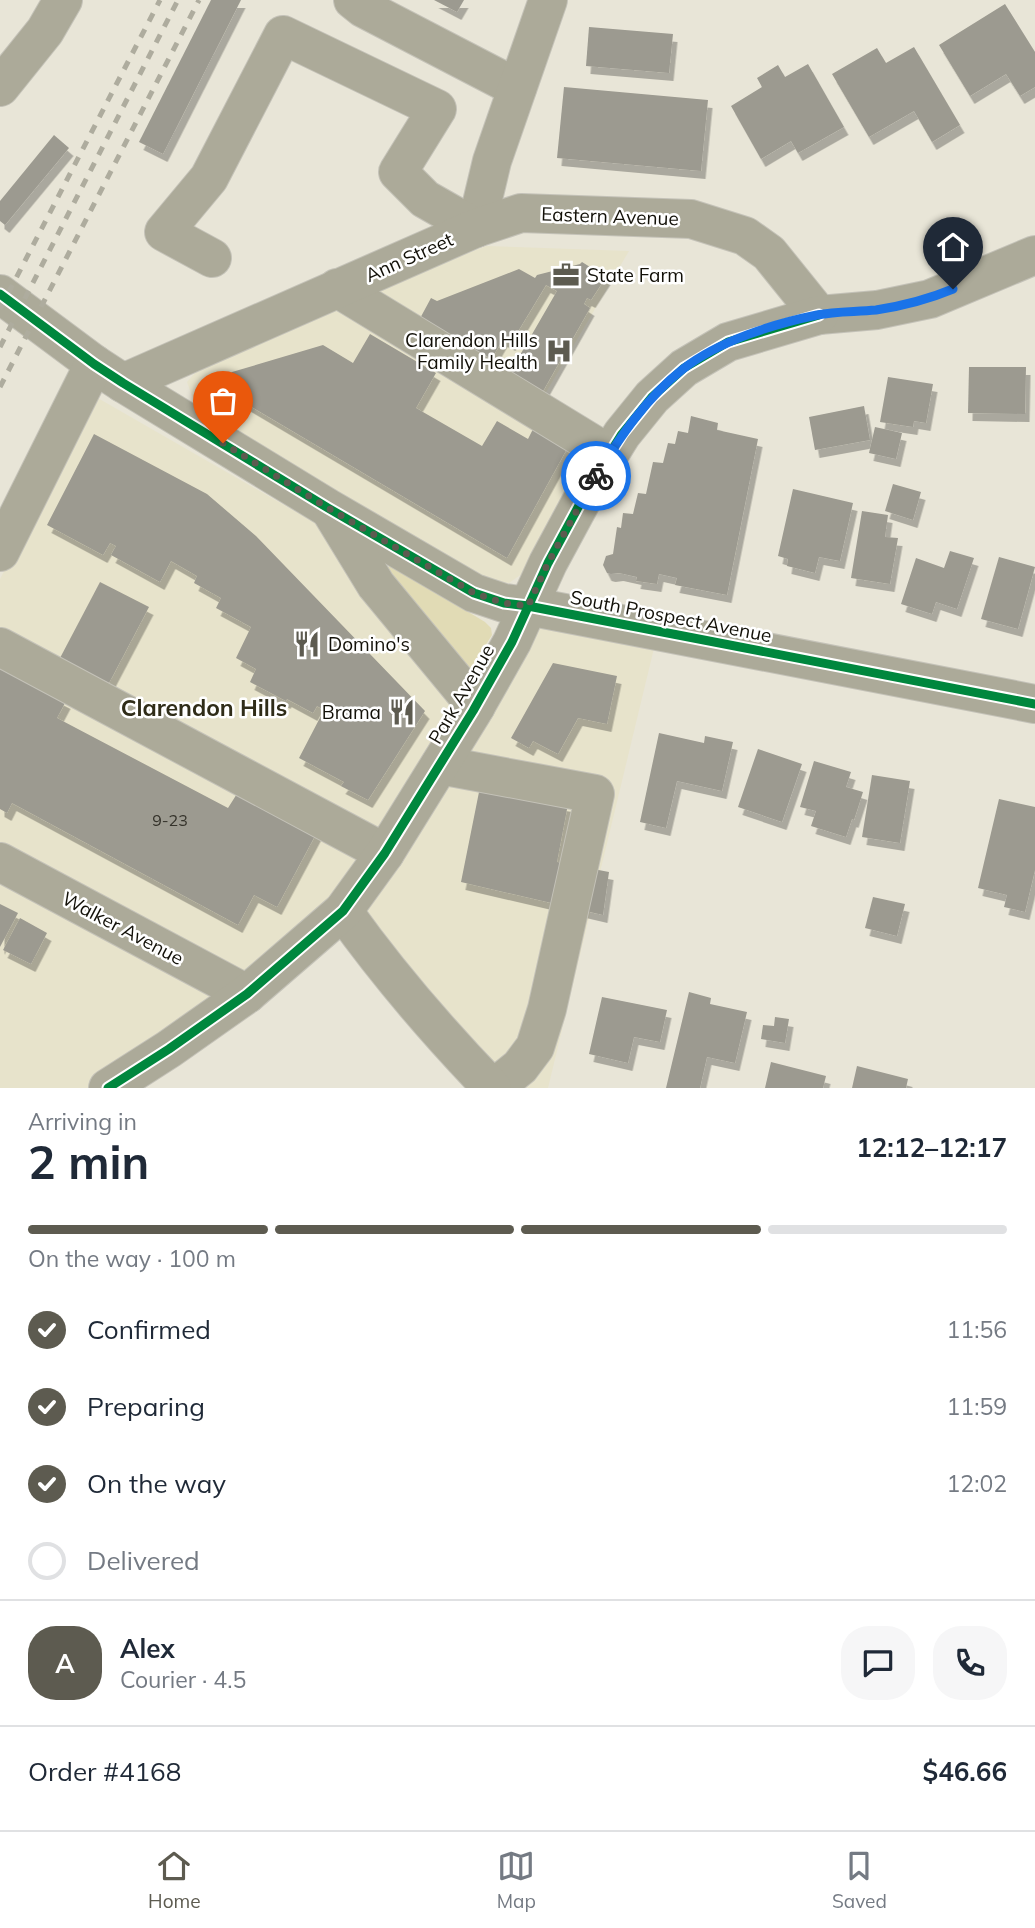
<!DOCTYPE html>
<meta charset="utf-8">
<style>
:root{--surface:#fff;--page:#f6f6f7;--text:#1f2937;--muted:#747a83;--line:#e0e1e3;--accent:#5d5b50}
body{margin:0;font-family:Mulish,sans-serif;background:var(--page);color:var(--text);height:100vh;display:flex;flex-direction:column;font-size:26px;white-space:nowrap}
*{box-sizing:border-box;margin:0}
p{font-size:23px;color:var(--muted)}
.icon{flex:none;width:38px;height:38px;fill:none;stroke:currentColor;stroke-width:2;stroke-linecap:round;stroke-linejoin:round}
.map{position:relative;height:1088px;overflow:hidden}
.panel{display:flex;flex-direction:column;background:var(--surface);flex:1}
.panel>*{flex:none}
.pin{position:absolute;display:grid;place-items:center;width:60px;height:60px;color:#fff;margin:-72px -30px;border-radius:50% 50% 50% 0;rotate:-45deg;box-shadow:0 0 7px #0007}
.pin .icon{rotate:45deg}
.courier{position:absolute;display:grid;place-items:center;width:70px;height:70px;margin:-35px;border:5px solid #1a73e8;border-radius:50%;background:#fff;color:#222;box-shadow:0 2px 9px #0007}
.head em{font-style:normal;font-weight:700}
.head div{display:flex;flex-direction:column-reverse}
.head{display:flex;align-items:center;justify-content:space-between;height:119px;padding:0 28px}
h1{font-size:46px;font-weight:700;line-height:52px}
.bar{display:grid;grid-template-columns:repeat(4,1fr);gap:10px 7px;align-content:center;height:84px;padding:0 28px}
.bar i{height:9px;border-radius:5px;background:var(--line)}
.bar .current{background:var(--accent)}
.bar p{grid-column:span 4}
.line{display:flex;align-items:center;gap:18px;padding:0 28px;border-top:2px solid var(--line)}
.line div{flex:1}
.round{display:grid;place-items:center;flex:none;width:74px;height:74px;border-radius:28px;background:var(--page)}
ol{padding:0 28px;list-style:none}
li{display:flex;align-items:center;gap:21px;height:77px}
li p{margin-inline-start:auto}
li .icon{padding:7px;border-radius:50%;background:var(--accent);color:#fff;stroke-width:4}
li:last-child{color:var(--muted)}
li i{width:38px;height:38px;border:4px solid var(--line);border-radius:50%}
.tab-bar{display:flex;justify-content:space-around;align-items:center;height:98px;border-top:2px solid var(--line);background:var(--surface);font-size:19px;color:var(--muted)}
.tab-bar a{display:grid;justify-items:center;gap:4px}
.tab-bar .current{color:var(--accent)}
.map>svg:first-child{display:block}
.built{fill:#e7e3cb}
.green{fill:#e1dbb5}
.building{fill:#9c9a90;filter:url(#shadow)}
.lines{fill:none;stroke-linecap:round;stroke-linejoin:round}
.minor-casing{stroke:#c4c2b8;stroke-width:40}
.minor{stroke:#acaa99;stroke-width:38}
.rail{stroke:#aeac9e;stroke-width:5;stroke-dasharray:9 9;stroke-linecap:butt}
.cycleway-casing{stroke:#fff;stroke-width:13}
.cycleway{stroke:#00873e;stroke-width:9}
.done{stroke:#5d5b50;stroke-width:7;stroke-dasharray:0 12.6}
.route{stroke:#1a73e8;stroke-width:9}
.labels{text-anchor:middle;stroke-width:5;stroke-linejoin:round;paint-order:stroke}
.number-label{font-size:16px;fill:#34322a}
.street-label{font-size:19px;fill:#121008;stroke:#fff}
.poi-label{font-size:19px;fill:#121008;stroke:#fff;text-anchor:start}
.quarter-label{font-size:23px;font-weight:bold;fill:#2f2c18;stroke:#fff}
</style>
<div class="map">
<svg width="1035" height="1088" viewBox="0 0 1035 1088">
<defs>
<filter id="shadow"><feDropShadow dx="4.5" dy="8" stdDeviation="0" flood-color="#0004"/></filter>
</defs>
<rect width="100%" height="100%" fill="#e8e5d7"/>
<g class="built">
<path d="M486 246 629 251 538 406 603 444 526 571 509 583 487 580 197 410 187 382 208 358Z"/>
<path d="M96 397 331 532 467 704 377 854 245 986 0 854V579Z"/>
<path d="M534 617 656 640 548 1088H506L349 916Z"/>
<path d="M0 871 232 995 91 1088H0Z"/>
</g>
<path class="green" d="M392 566 485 622 491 628 492 635 471 668 467 667 385 578 386 567Z"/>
<g class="building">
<path d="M211 0H241L163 154 139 142Z"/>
<path d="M434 0H464L457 12Z"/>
<path d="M1005 4 1035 52V87L1020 96 1006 74 970 96 939 45Z"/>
<path d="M589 27 673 34 669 73 586 66Z"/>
<path d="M914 47 960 125 932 142 914 111 869 137 832 74 877 48 886 63Z"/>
<path d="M808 64 844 127 798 153 791 141 761 159 731 106 762 87 757 78 778 65 785 77Z"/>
<path d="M564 87 708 100 701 171 557 158Z"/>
<path d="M54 135 69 148 5 225 0 221V201Z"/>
<path d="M582 262 606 277 591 300 587 298 584 304 590 308 538 400 505 381 557 291 546 285 511 343 503 339 488 365 417 324 431 298 437 301 519 269 535 278 537 275 580 264Z"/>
<path d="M370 334 436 373 416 408 482 446 497 421 528 439 535 425 569 445 507 558 230 394 223 381 232 372 323 345 353 363Z"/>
<path d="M969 367H1026L1025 414 968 413Z"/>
<path d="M888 377 933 384 926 423 914 421 913 427 880 422Z"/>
<path d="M864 406 870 440 815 450 809 417Z"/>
<path d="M691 416 718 423 717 430 758 439 727 595 675 585 677 578 659 574 657 584 636 581 637 577 619 573 611 574 607 573 603 565 606 556 613 554 617 527 621 528 623 513 633 514 638 493 646 494 653 462 663 463 668 443 675 444 678 431 688 433Z"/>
<path d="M875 427 902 433 896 459 869 453Z"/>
<path d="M94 434 207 494 256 536 425 711 368 800 341 786 344 782 299 758 324 710 317 706 313 713 287 699 286 701 250 682 256 669 236 658 251 627 216 608 221 598 194 583 197 576 171 561 160 582 111 555 116 546 110 543 103 555 47 525Z"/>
<path d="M893 484 921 492 913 520 885 511Z"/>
<path d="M793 489 853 503 840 561 819 557 815 573 787 566 788 559 778 556Z"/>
<path d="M862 511 888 515 885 537 898 538 890 584 851 578Z"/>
<path d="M950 551 974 558 957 609 936 602 932 614 901 604 916 558 944 568Z"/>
<path d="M999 557 1035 567 1018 629 981 619Z"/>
<path d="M100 582 149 607 109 683 60 658Z"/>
<path d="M553 663 617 676 607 724 578 718 558 754 533 741 529 748 511 738Z"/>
<path d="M0 667 66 701 57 718 228 808 240 789 317 832 277 907 254 895 238 925 12 803 7 813 0 809Z"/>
<path d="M659 733 704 743 705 736 733 742 722 791 677 781 666 828 640 822Z"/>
<path d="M758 749 802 764 782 822 738 807Z"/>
<path d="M814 761 851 772 846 787 863 792 854 820 852 819 846 837 811 826 816 811 800 807Z"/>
<path d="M872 775 910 781 900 843 862 837Z"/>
<path d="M479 792 568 804 557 862 609 872 603 915 461 882Z"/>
<path d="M999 799 1035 807V870L1025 912 1004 907 1007 895 978 888Z"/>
<path d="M873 897 905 904 897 936 865 928Z"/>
<path d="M0 904 18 913 0 947Z"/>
<path d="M20 918 47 933 31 964 3 950Z"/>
<path d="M689 992 711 998 710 1004 747 1012 735 1063 707 1057 700 1088H666Z"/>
<path d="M602 997 667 1010 660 1042 634 1037 628 1063 589 1054Z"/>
<path d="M775 1017 789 1019 785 1043 761 1039 763 1025 774 1026Z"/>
<path d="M771 1062 826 1076 823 1088H765Z"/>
<path d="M857 1066 908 1079 906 1088H852Z"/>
</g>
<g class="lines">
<g class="minor-casing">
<g id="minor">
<path d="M353 0 363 8 517 88"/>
<path d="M0 87 45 31 63 0"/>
<path d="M476 228 492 161 548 0"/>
<path d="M212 258 164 232 209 178 283 35 437 109 398 172 425 199 476 228"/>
<path d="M337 288 609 454"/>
<path d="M0 294 94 364 123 383 328 508 474 593 504 603 528 606 1035 704"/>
<path d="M123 383 476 228 521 213 691 219 745 236 769 253 819 315 877 310 930 299 1035 255"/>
<path d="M332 513 376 585 476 706"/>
<path d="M0 552 94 364"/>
<path d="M0 647 385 853"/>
<path d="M440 765 595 794 547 1009 535 1047 520 1067 494 1088"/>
<path d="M0 862 247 994"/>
<path d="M343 911C388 974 438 1032 492 1088"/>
<path d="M108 1088 169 1049 247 994 343 911 385 853 473 711 512 642 548 563 589 487 622 434 652 397 684 368 728 342 819 315"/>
</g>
</g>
<use href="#minor" class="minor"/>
<g class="rail">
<path d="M0 309 160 0"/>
<path d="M0 347 178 0"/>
<path d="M0 387 199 0"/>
</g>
<g class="cycleway-casing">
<g id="cycleway">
<path d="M0 294 94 364 123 383 328 508 474 593 504 603 528 606 1035 704"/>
<path d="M108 1088 169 1049 247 994 343 911 385 853 473 711 512 642 548 563 589 487 622 434 652 397 684 368 728 342 819 315"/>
</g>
</g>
<use href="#cycleway" class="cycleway"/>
</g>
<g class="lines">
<path class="done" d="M223 443 328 508 474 593 504 603 528 606 548 563 596 476"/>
<path class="route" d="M596 476C620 437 646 398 683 369 719 341 773 324 817 315 836 311 856 312 876 310 902 306 929 299 953 289"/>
</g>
<defs>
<g id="office-bare" transform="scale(2.1)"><path d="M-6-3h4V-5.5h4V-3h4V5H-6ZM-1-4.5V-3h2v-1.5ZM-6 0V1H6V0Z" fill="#5d5b50" stroke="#fff" stroke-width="2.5" paint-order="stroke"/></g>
<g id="hospital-bare" transform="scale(2.1)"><path d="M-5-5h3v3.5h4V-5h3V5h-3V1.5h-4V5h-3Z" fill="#5d5b50" stroke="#fff" stroke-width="2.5" paint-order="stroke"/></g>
<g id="restaurant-bare" transform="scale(2.1)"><path d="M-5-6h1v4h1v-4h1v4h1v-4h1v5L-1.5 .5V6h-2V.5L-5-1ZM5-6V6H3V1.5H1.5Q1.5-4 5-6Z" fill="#5d5b50" stroke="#fff" stroke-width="2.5" paint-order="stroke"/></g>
</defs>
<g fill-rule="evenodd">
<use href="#office-bare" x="566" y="275"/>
<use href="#hospital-bare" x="559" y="351"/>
<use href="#restaurant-bare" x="307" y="644"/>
<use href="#restaurant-bare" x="402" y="712"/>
</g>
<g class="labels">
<g class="number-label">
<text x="170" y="826">9-23</text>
</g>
<g class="street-label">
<text transform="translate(610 216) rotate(2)" y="7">Eastern Avenue</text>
<text transform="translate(409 257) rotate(-24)" y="7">Ann Street</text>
<text transform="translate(671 616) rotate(11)" y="7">South Prospect Avenue</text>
<text transform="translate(461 694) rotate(-60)" y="7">Park Avenue</text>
<text transform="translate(123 928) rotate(28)" y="7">Walker Avenue</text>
</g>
<g class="poi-label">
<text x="587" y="282">State Farm</text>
<text x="538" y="347" text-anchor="end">Clarendon Hills<tspan x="538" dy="22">Family Health</tspan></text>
<text x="328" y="651">Domino's</text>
<text x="381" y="719" text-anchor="end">Brama</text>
</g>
<g class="quarter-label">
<text x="204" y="716">Clarendon Hills</text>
</g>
</g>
</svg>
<div class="pin" style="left:223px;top:443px;background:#ea580c"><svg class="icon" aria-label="bag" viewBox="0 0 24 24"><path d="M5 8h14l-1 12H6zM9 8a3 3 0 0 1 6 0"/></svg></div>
<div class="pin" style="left:953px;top:289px;background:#1f2937"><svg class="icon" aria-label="home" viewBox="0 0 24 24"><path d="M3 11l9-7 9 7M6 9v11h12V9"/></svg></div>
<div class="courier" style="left:596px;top:476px"><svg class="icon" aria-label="bike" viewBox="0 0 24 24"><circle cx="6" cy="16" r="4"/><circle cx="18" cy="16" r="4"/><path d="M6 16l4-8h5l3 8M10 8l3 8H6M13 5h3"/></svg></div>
</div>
<section class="panel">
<div class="head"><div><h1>2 min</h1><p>Arriving in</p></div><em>12:12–12:17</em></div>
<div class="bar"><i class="current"></i><i class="current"></i><i class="current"></i><i></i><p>On the way · 100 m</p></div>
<ol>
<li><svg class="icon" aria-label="check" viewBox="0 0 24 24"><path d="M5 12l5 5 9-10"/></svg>Confirmed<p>11:56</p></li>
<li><svg class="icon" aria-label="check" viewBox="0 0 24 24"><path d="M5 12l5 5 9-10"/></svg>Preparing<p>11:59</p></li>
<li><svg class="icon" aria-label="check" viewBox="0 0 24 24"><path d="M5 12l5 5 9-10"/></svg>On the way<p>12:02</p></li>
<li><i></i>Delivered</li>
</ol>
<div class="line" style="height:126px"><b class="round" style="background:var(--accent);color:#fff">A</b><div><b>Alex</b><p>Courier · 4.5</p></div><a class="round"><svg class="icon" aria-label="chat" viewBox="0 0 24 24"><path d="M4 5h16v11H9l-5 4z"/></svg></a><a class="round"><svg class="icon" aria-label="phone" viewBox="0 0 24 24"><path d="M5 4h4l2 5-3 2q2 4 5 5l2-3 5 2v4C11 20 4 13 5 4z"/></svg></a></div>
<div class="line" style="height:91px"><div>Order #4168</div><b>$46.66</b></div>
</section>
<nav class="tab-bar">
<a class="current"><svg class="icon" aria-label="home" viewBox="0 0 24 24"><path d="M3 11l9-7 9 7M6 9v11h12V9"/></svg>Home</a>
<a><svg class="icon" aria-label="map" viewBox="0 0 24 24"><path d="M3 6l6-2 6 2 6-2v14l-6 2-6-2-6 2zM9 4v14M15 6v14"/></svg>Map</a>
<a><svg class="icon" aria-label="saved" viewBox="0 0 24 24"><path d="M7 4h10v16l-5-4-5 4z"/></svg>Saved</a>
</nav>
